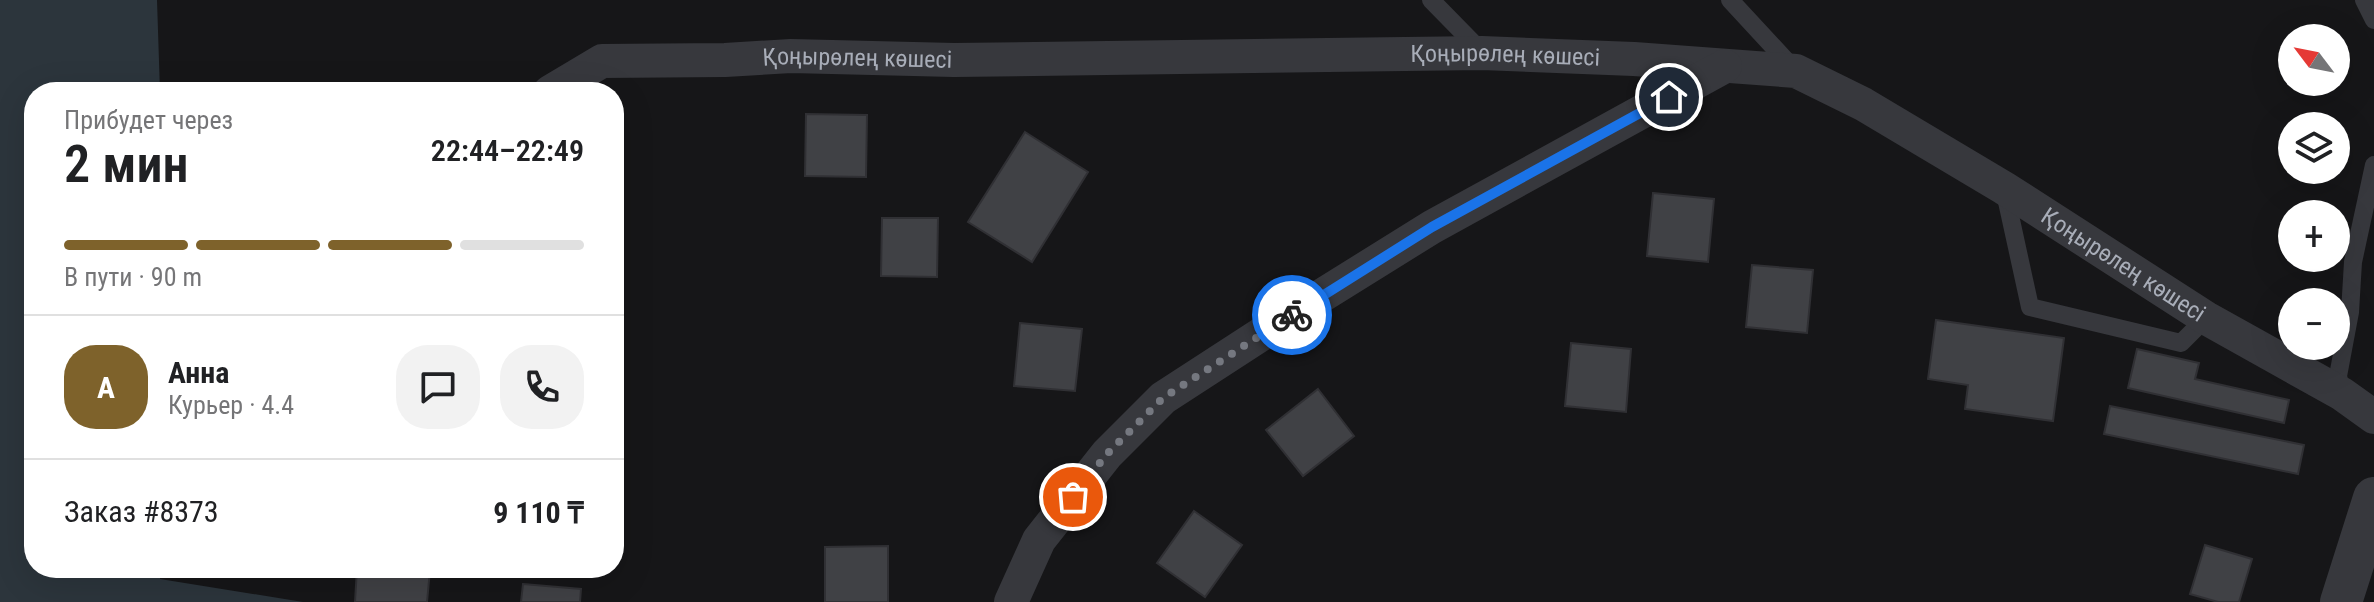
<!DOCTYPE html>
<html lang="ru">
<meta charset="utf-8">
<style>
:root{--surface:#fff;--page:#f2f2f2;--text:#202124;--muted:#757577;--line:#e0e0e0;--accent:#7e622b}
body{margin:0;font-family:"Roboto Condensed",sans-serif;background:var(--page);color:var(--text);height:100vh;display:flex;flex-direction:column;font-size:30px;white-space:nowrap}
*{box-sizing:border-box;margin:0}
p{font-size:26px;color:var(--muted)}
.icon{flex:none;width:44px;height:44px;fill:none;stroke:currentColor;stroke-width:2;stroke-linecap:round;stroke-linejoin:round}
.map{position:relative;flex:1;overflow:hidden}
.panel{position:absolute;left:24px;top:82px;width:600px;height:496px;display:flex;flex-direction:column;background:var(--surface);border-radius:32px;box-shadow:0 8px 32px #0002}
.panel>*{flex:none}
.needle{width:52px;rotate:302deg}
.buttons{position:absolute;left:2278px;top:24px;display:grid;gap:16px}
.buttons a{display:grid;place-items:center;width:72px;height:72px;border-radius:50%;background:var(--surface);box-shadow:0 8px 32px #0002;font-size:40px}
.pin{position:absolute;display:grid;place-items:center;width:68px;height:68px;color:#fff;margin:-34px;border:4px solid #fff;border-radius:50%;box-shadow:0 2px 8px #0007}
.courier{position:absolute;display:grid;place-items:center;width:80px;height:80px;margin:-40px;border:6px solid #1a73e8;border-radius:50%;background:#fff;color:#222;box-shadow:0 2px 10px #0007}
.overview em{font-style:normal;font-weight:600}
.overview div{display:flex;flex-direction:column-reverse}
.overview{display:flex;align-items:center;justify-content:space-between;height:136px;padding:0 40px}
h1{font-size:52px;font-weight:600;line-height:60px}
.bar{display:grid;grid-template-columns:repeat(4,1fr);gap:12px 8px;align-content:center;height:96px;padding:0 40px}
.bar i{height:10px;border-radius:6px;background:var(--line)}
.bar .selected{background:var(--accent)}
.bar p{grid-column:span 4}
.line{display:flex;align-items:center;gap:20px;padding:0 40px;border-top:2px solid var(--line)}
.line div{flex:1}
.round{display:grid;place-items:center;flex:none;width:84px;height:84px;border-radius:32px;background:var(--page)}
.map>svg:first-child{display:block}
.water{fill:#2c353c}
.building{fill:#404145;stroke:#303034;stroke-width:2}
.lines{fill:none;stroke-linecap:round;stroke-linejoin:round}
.service{stroke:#37383d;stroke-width:18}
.minor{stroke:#37383d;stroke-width:34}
.tertiary{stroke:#37383d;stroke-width:42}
.done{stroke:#757880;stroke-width:8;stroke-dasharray:0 14.4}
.route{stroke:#1a73e8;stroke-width:10}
.labels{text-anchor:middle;stroke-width:7;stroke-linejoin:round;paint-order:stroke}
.street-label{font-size:24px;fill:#a8adb8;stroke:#111113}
</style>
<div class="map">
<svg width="2374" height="602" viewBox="0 0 2374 602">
<rect width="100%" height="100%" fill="#161618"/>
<path class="water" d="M0 0H157L160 92H34V568H161L160 579 303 602H0Z"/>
<g class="building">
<path d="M806 114 867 115 866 177 805 176Z"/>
<path d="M1025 132 1088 172 1032 262 968 222Z"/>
<path d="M1653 193 1714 199 1708 262 1647 256Z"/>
<path d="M882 218H938L937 277 881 276Z"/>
<path d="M1752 265 1813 270 1807 333 1746 327Z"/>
<path d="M1936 320 2064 338 2053 421 1965 409 1968 385 1928 379Z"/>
<path d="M1020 323 1082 329 1075 391 1014 386Z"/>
<path d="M1571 343 1631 349 1626 412 1565 406Z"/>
<path d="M2137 349 2199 363 2195 379 2289 400 2284 423 2128 388Z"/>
<path d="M1318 389 1354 436 1303 476 1266 430Z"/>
<path d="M2110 406 2304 445 2298 474 2104 434Z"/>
<path d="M1194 511 1242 545 1205 597 1157 563Z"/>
<path d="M2205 545 2252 559 2239 602H2218L2190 594Z"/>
<path d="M888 546V602H825V547Z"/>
<path d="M357 568 430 570 427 602H355Z"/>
<path d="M523 584 581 589 580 602H521Z"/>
</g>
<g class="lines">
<g class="service">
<path d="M1431 0 1482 52"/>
<path d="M1730 0 1794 69"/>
<path d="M2364 0 2374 20"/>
<path d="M2004 188 2030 307 2181 343 2206 318"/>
<path d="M2342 394 2338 376 2350 312 2353 262 2374 165"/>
</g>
<g class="minor">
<path id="s1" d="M550 92 602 61 725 60 791 56 954 60 1482 53 1634 59 1796 71 1863 104 2004 188 2206 318 2342 394 2374 417"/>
<path d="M1011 602 1039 540 1107 454 1163 398 1297 311 1432 227 1725 66"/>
</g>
<path class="tertiary" d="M2341 602 2374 498"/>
</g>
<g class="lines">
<path class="done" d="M1073 497 1107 454 1163 398 1292 315"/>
<path class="route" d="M1292 315 1432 227 1669 97"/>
</g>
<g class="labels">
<g class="street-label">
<text dy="8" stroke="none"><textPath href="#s1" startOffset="964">Қоңырөлең көшесі</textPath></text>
<text dy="8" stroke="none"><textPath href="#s1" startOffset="316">Қоңырөлең көшесі</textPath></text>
<text dy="8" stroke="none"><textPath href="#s1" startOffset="1636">Қоңырөлең көшесі</textPath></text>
</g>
</g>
</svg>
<div class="buttons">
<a><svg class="needle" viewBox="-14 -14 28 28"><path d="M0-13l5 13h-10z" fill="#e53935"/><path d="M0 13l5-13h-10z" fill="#757577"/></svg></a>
<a><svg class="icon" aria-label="layers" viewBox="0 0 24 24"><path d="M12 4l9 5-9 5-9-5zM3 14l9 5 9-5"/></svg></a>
<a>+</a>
<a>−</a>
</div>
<div class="pin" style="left:1073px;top:497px;background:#ea580c"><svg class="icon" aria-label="bag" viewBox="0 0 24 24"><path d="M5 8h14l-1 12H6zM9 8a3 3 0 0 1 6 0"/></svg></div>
<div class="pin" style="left:1669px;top:97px;background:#1f2937"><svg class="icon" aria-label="home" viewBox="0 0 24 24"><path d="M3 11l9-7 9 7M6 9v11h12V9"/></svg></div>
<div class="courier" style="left:1292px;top:315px"><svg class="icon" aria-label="bike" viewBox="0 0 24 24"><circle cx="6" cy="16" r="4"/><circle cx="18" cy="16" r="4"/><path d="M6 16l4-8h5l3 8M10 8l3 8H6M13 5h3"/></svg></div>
<section class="panel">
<div class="overview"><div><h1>2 мин</h1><p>Прибудет через</p></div><em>22:44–22:49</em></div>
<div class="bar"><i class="selected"></i><i class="selected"></i><i class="selected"></i><i></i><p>В пути · 90 m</p></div>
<div class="line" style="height:144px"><b class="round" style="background:var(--accent);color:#fff">А</b><div><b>Анна</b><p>Курьер · 4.4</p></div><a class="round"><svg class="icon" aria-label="chat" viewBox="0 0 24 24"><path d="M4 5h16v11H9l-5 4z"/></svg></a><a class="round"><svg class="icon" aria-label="phone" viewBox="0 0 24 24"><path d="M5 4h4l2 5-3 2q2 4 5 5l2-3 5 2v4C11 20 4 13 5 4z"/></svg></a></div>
<div class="line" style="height:104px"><div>Заказ #8373</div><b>9 110 ₸</b></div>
</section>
</div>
